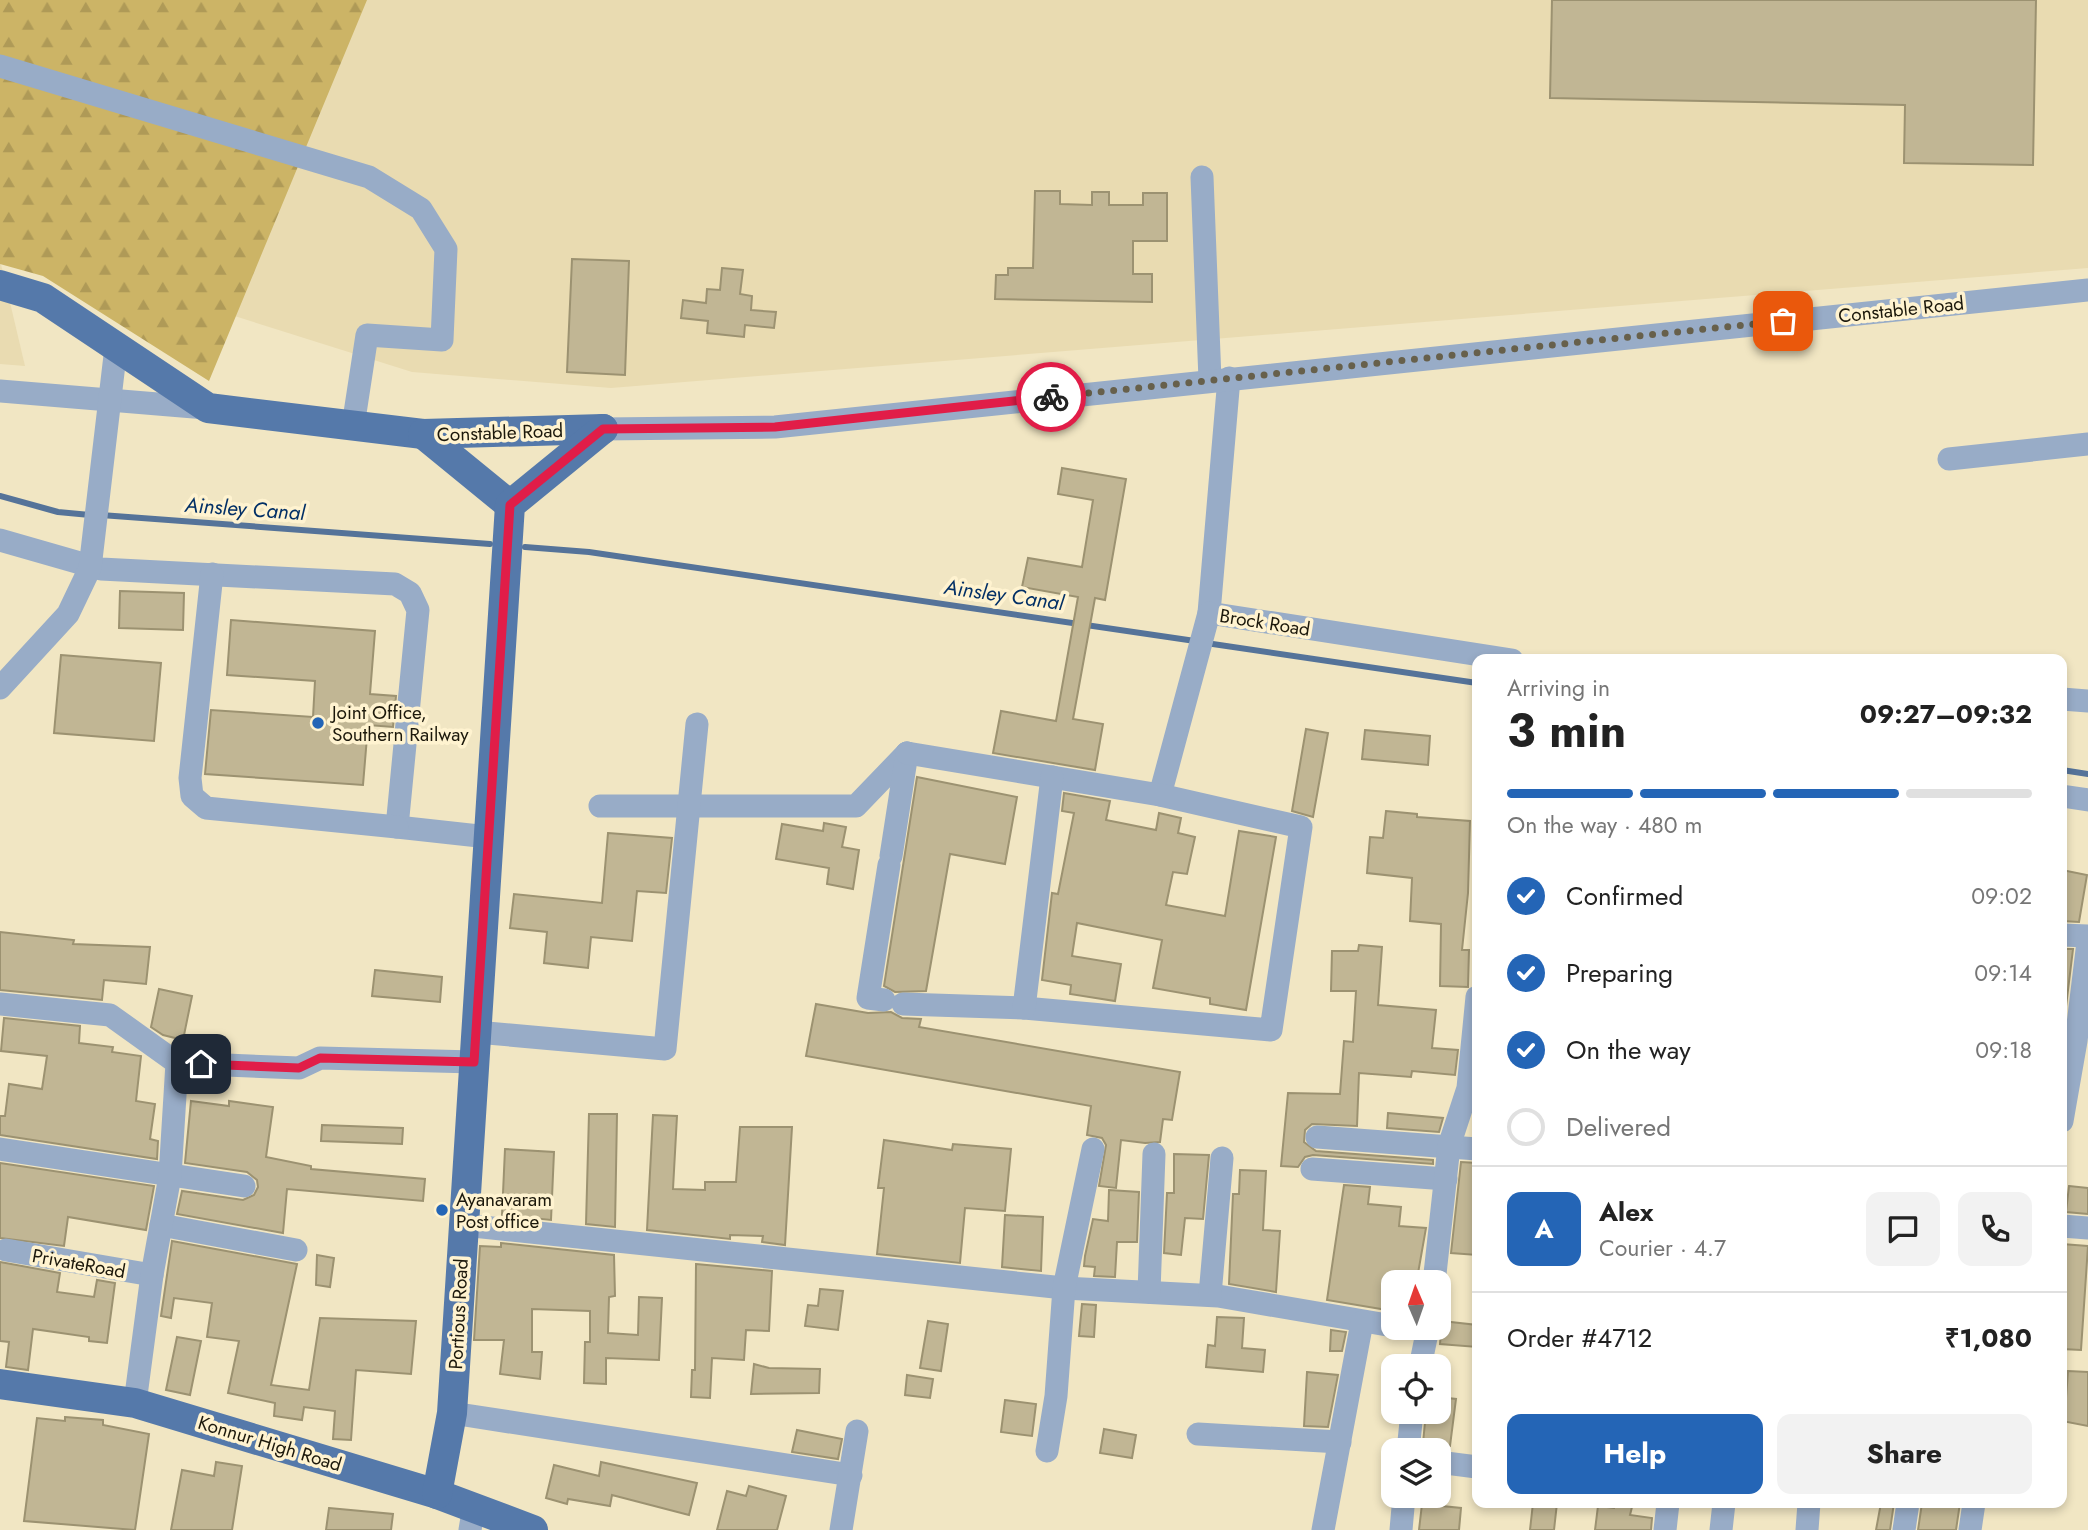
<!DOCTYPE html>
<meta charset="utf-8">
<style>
:root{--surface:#fff;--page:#f2f2f2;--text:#222;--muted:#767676;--line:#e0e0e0;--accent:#2465b6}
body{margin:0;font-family:Jost,sans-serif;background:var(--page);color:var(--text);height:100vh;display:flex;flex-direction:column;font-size:26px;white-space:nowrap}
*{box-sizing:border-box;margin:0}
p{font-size:23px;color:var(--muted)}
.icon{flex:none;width:38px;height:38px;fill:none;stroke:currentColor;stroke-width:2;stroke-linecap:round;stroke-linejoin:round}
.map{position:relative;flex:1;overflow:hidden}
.details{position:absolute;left:1472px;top:654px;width:595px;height:854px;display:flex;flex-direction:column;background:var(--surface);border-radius:14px;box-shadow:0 4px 10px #0003}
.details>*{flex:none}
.needle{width:46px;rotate:358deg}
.controls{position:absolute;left:1381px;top:1270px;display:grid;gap:14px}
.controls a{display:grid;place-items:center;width:70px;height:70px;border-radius:14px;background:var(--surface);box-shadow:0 4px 10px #0003;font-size:35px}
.pin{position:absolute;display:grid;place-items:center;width:60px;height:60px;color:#fff;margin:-30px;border-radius:14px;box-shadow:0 4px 10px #0006}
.courier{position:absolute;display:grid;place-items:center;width:70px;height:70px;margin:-35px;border:5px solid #e11d48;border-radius:50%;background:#fff;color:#222;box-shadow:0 2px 9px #0007}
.headline em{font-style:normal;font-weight:700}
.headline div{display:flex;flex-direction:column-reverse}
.headline{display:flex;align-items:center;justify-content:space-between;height:119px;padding:0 35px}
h1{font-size:46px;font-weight:700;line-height:52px}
.bar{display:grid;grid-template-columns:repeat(4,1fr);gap:10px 7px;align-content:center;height:84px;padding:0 35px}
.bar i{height:9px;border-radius:5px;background:var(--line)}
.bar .selected{background:var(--accent)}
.bar p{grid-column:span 4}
.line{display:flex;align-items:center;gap:18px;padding:0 35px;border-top:2px solid var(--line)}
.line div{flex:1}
.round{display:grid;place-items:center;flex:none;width:74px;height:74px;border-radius:14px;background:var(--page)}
ol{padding:0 35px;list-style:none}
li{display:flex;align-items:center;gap:21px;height:77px}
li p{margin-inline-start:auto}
li .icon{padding:7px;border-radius:50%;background:var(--accent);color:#fff;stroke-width:4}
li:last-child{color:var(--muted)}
li i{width:38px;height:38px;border:4px solid var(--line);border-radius:50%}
.primary-button{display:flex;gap:14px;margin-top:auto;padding:14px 35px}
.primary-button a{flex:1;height:80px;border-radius:14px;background:var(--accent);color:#fff;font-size:28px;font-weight:700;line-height:80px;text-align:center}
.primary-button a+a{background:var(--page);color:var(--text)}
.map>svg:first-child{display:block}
.built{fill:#e9dbb1}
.forest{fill:url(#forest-firs)}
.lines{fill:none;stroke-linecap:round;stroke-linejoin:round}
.stream{stroke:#557399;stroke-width:6}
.building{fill:#c1b694;stroke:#9c9271;stroke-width:2}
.minor{stroke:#98acc7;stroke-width:23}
.major{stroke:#5579aa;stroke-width:30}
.done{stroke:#67604b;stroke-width:7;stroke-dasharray:0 12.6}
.route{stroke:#e11d48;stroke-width:9}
.poi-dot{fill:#2465b6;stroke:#fff3d0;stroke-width:2.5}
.labels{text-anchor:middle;stroke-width:7;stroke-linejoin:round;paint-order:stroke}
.street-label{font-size:19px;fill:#1c180b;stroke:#fff3d0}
.poi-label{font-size:19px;fill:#1c180b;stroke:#fff3d0;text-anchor:start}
.water-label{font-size:21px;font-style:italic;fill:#033066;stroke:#fff3d0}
</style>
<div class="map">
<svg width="2088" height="1530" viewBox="0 0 2088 1530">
<defs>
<pattern id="forest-firs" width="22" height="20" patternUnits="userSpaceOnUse" patternTransform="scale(1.75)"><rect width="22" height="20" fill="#ccb466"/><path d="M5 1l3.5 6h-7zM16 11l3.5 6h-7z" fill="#af9a57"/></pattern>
</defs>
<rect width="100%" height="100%" fill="#f1e6c3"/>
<g class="built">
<path d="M0 0H2088V268L611 388 412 372 0 242Z"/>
<path d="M0 260 25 366 0 364Z"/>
</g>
<path class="forest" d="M0 0H367L209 381 43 276 0 264Z"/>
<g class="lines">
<g class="stream">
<path d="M0 496 58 512 90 515"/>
<path d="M101 515 490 544"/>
<path d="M525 547 589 552 1195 641"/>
<path d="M1206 643 1477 683"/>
<path d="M2062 770 2088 774"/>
</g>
</g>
<g class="building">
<path d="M1552 0H2036L2033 165 1904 163 1905 105 1550 98Z"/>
<path d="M1035 191H1060V204L1092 205V192H1109V205H1143V193H1167V241H1133V274H1152V302L995 299 996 275H1008V268H1033Z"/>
<path d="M572 259 629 261 625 375 567 372Z"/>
<path d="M722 268 743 270 740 294 752 296 751 310 776 312 774 328 745 325 744 337 707 333 708 321 681 318 683 300 706 303 707 289 720 290Z"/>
<path d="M1062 468 1126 479 1105 600 1095 598 1073 719 1103 724 1095 770 993 753 1001 711 1056 721 1078 597 1022 587 1028 558 1082 567 1093 500 1058 494Z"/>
<path d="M120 591 184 593 183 630 119 628Z"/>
<path d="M231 620 375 631 370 694 396 696 393 727 368 725 363 785 205 774 211 710 313 717 315 681 227 675Z"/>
<path d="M61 655 161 663 154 741 54 733Z"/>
<path d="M1306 729 1328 733 1313 817 1292 811Z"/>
<path d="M1365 730 1430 736 1428 765 1362 759Z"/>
<path d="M917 777 1017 797 1005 864 950 854 926 991 895 992 884 986Z"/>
<path d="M1064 793 1110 801 1106 820 1156 830 1159 813 1181 818 1178 833 1195 837 1187 874 1173 872 1166 905 1225 916 1239 831 1276 837 1246 1010 1210 1004V998L1153 988 1162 940 1077 923 1072 956 1121 964 1115 1001 1070 994 1071 985 1042 980 1052 893 1058 894 1074 813 1062 811Z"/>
<path d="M1386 811 1417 814V817L1470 821 1468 893 1462 950H1469L1468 987 1440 986 1441 924 1410 921 1412 878 1367 873 1370 837 1383 838Z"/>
<path d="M824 823 846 827 842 847 859 850 853 889 827 884 829 868 776 859 782 824 823 831Z"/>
<path d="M608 833 672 838 666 893 637 891 632 941 591 937 588 968 544 963 547 932 510 928 514 894 602 903Z"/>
<path d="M2062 870 2087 875 2079 922 2062 921Z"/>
<path d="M0 932 74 940 73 944 150 947 146 984 104 980 102 1000 0 990Z"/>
<path d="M1359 945 1382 947 1378 1005 1436 1010 1432 1048 1458 1050 1455 1075 1412 1071 1411 1077 1359 1073 1357 1126 1312 1124 1305 1130 1304 1142 1316 1151 1433 1160V1164L1313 1155 1305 1157 1298 1167 1281 1166 1288 1093 1340 1094 1344 1041 1353 1042 1356 991H1331L1332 951H1358Z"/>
<path d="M2062 949H2073L2063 1031H2062Z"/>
<path d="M375 970 442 977 440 1002 372 996Z"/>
<path d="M159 989 192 996 183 1040 163 1035 151 1027Z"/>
<path d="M816 1004 868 1013 891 1012 902 1018 921 1019 919 1027 1180 1072 1172 1120 1163 1119 1160 1142 1145 1143 1121 1140 1116 1188 1099 1186 1106 1145 1102 1138 1087 1135 1091 1106 806 1056Z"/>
<path d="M4 1018 80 1026 79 1043 113 1047 112 1052 141 1056 136 1101 155 1104 150 1139 158 1141 157 1159 0 1135V1116H5L9 1084 42 1089 47 1056 1 1051Z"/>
<path d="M191 1101 229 1106V1101L273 1107 266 1157 311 1166V1169L425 1179 423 1201 287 1189 283 1233 177 1214 182 1191 243 1200 254 1195 258 1187 257 1180 247 1172 185 1163Z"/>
<path d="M1388 1113 1443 1118 1439 1132 1387 1128Z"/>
<path d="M589 1114H617L615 1227 586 1224Z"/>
<path d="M653 1115 677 1116 673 1189 705 1190V1182H736L740 1127H792L785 1245 762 1242 763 1236 730 1235V1239L647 1230Z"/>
<path d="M322 1125 403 1128 402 1144 321 1141Z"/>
<path d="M884 1140 952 1150 953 1144 1011 1149 1005 1211 965 1208 960 1263 877 1254 884 1188H878Z"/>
<path d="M505 1149 554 1152 551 1220 502 1215Z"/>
<path d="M1174 1154 1209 1155 1203 1219 1185 1218 1181 1255 1164 1253 1167 1193H1174Z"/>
<path d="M1461 1162 1477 1163V1255L1451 1253Z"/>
<path d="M0 1163 154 1186 146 1230 68 1217 64 1246 0 1238Z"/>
<path d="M1240 1170 1266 1171 1263 1230 1280 1231 1276 1292 1229 1284 1233 1194H1239Z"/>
<path d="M1344 1185 1370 1187 1368 1204 1401 1207 1399 1226 1426 1228 1417 1279 1393 1277V1311L1327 1300Z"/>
<path d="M2069 1186 2088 1188V1214L2066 1212Z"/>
<path d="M1109 1190 1139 1192 1137 1242H1117L1115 1277 1094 1276 1095 1267 1084 1266 1085 1256 1093 1219 1108 1221Z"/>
<path d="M1005 1215 1043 1217 1041 1271 1002 1267Z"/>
<path d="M172 1241 297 1264 271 1385 309 1390 320 1318 416 1321 411 1374 356 1370 351 1440 333 1439 335 1411 304 1407 302 1420 274 1416 275 1403 228 1393 239 1341 207 1337 212 1303 174 1298 171 1318 161 1316Z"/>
<path d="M501 1243 614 1255 615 1296 609 1297 608 1333 638 1335 639 1297 662 1298 659 1360 606 1358V1384L584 1383 585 1342H590V1311L532 1309V1352H542L540 1379 500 1374 504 1340H474L480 1246 501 1247Z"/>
<path d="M2062 1244 2088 1246 2081 1350 2062 1349Z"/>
<path d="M317 1255 334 1258 330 1287 316 1285Z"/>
<path d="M0 1262 60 1273 57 1292 94 1297 97 1280 115 1283 107 1343 89 1341V1337L33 1329 28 1370 6 1367 9 1342 0 1341Z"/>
<path d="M696 1264 772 1271 769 1331 746 1330 744 1360 712 1358 710 1398 691 1397 692 1370H695Z"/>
<path d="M820 1289 843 1291 838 1330 805 1326 808 1305 818 1306Z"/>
<path d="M1082 1304 1096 1305 1094 1337 1079 1336Z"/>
<path d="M1217 1317 1244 1318 1242 1348 1265 1350 1263 1372 1206 1367 1208 1345 1215 1346Z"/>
<path d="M928 1321 948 1324 941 1371 920 1368Z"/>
<path d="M1442 1321 1477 1325V1347L1440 1344Z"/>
<path d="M1331 1330 1346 1332 1342 1351H1330Z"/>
<path d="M177 1337 201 1341 190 1395 166 1390Z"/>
<path d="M754 1364 769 1368 820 1369 819 1393 751 1394Z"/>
<path d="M2068 1371 2088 1372V1426L2062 1421V1397L2066 1398Z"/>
<path d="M1307 1372 1338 1375 1328 1427 1304 1426Z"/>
<path d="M907 1375 933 1379 930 1398 905 1395Z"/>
<path d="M1438 1397 1456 1399 1450 1446 1423 1443 1426 1412H1438Z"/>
<path d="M1005 1400 1036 1404 1032 1436 1001 1432Z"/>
<path d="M65 1417 103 1420V1425L149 1434 135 1530 24 1521 37 1418 65 1421Z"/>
<path d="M1104 1429 1136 1435 1132 1458 1100 1453Z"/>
<path d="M797 1430 842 1439 838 1459 792 1452Z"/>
<path d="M216 1462 242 1466 232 1530H171L182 1470 214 1476Z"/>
<path d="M601 1462 697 1483 689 1515 612 1495 610 1506 568 1499 567 1504 546 1498 554 1465 599 1476Z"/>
<path d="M749 1486 786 1496 777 1530H717L727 1491 746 1496Z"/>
<path d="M1533 1503H1557L1554 1530H1530Z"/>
<path d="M1615 1503H1633L1630 1515 1652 1518 1651 1530H1595L1598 1506 1614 1508Z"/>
<path d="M1881 1503H1894L1890 1530H1876Z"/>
<path d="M1922 1503H1960L1956 1530H1918Z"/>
<path d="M1422 1504 1461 1508 1459 1530H1419Z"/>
<path d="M329 1508 393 1514 391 1530H326Z"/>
</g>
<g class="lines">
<g class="minor">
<path d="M0 66 369 177 421 209 446 249 442 340 367 335 353 426"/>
<path d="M1202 177 1210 380"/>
<path d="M1229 378 1209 613 1512 660"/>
<path d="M0 391 206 408"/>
<path d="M603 429 775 427 2088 290"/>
<path d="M1949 459 2088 444"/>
<path d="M0 540 101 569 395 584 410 593 418 610 397 827 488 837"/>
<path d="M212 574 190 778 192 796 206 808 397 827"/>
<path d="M0 688 68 614 90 568 116 347"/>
<path d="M2062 699 2088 701"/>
<path d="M1160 795 1209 613"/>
<path d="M2062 796 2088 800"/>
<path d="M600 806H856L907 753"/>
<path d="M891 856 907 753"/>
<path d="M2062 935 2088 936"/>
<path d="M884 1000 868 998 889 865"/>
<path d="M0 1004 110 1015 177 1063 299 1068 320 1058 474 1062"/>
<path d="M903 1004 1024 1008 1271 1030 1301 827 1160 795 907 753"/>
<path d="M1024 1008 1052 777"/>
<path d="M476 1032 665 1049 697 724"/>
<path d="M2062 1121 2076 1041 2088 942"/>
<path d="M1317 1137 1477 1149"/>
<path d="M0 1149 244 1186"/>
<path d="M1312 1169 1446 1179"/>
<path d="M161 1225 296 1250"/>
<path d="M463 1225 1064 1288 1218 1296 1393 1326"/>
<path d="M2062 1226 2088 1228"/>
<path d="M6 1250 152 1275"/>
<path d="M1434 1283 1449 1146 1468 1088 1477 997"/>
<path d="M1149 1292 1154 1154"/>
<path d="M1210 1295 1222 1158"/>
<path d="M1420 1367 1428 1328"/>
<path d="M135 1403 152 1275 170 1176 177 1063"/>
<path d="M452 1413 851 1475"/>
<path d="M1198 1434 1340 1442"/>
<path d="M1047 1451 1056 1396 1064 1288 1093 1149"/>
<path d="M1408 1451 1412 1412"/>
<path d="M1438 1462 1477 1467"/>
<path d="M470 1530 474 1506"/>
<path d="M841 1530 857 1431"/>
<path d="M1323 1530 1362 1322"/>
<path d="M1401 1530 1404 1496"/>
<path d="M1665 1530 1668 1503"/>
<path d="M1721 1530 1724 1503"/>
<path d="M1807 1530 1809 1503"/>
<path d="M1904 1530 1908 1503"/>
<path d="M1970 1530 1974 1503"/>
</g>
<g class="major">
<path d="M0 285 43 298 208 408 423 434 603 429"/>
<path d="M423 434 510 505"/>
<path d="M0 1384 135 1403 437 1494 533 1530"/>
<path d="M437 1494 452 1413 510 505 603 429"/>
</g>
</g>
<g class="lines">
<path class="done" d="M1051 397 1783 321"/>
<path class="route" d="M201 1064 299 1068 320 1058 474 1062 510 505 603 429 775 427 1051 397"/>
</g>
<g class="poi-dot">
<circle cx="318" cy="723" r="7"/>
<circle cx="442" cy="1210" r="7"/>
</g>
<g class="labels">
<g class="street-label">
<text transform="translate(1901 309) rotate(-6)" y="7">Constable Road</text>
<text transform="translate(500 432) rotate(-2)" y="7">Constable Road</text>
<text transform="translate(1265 622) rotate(9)" y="7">Brock Road</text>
<text transform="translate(79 1263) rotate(10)" y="7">PrivateRoad</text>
<text transform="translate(458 1314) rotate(-87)" y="7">Portious Road</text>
<text transform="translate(270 1443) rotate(17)" y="7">Konnur High Road</text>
</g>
<g class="poi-label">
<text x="332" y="719">Joint Office,<tspan x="332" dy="22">Southern Railway</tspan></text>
<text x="456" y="1206">Ayanavaram<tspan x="456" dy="22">Post office</tspan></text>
</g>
<g class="water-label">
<text transform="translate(245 509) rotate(4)" y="7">Ainsley Canal</text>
<text transform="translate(1004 595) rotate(8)" y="7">Ainsley Canal</text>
</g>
</g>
</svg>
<div class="controls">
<a><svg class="needle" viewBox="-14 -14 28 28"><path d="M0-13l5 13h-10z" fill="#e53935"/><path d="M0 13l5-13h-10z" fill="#767676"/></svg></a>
<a><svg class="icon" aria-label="locate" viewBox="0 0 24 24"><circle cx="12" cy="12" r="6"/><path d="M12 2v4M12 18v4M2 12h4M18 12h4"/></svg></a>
<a><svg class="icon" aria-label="layers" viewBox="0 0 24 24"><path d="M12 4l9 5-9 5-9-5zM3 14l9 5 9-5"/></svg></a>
</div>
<div class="pin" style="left:1783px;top:321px;background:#ea580c"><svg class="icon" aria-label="bag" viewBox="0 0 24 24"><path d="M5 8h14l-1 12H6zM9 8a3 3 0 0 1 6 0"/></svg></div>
<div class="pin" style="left:201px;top:1064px;background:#1f2937"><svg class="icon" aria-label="home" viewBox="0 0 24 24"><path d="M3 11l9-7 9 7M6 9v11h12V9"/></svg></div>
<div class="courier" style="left:1051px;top:397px"><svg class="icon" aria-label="bike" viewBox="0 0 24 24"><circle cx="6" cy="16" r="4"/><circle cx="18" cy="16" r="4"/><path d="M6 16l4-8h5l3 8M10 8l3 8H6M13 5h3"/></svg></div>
<section class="details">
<div class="headline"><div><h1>3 min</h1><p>Arriving in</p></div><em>09:27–09:32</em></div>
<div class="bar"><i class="selected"></i><i class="selected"></i><i class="selected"></i><i></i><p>On the way · 480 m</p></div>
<ol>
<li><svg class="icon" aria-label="check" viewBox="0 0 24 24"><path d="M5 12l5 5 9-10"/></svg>Confirmed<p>09:02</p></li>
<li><svg class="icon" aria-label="check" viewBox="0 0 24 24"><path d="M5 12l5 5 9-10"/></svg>Preparing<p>09:14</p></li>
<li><svg class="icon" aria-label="check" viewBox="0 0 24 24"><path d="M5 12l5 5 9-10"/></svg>On the way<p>09:18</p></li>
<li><i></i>Delivered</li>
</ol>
<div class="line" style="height:126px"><b class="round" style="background:var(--accent);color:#fff">A</b><div><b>Alex</b><p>Courier · 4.7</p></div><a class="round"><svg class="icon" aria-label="chat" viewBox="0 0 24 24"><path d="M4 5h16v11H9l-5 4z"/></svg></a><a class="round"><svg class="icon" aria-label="phone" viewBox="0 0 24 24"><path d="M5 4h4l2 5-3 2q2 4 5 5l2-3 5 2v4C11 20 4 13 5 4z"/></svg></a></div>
<div class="line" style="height:91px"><div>Order #4712</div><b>₹1,080</b></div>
<div class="primary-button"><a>Help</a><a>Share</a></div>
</section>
</div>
